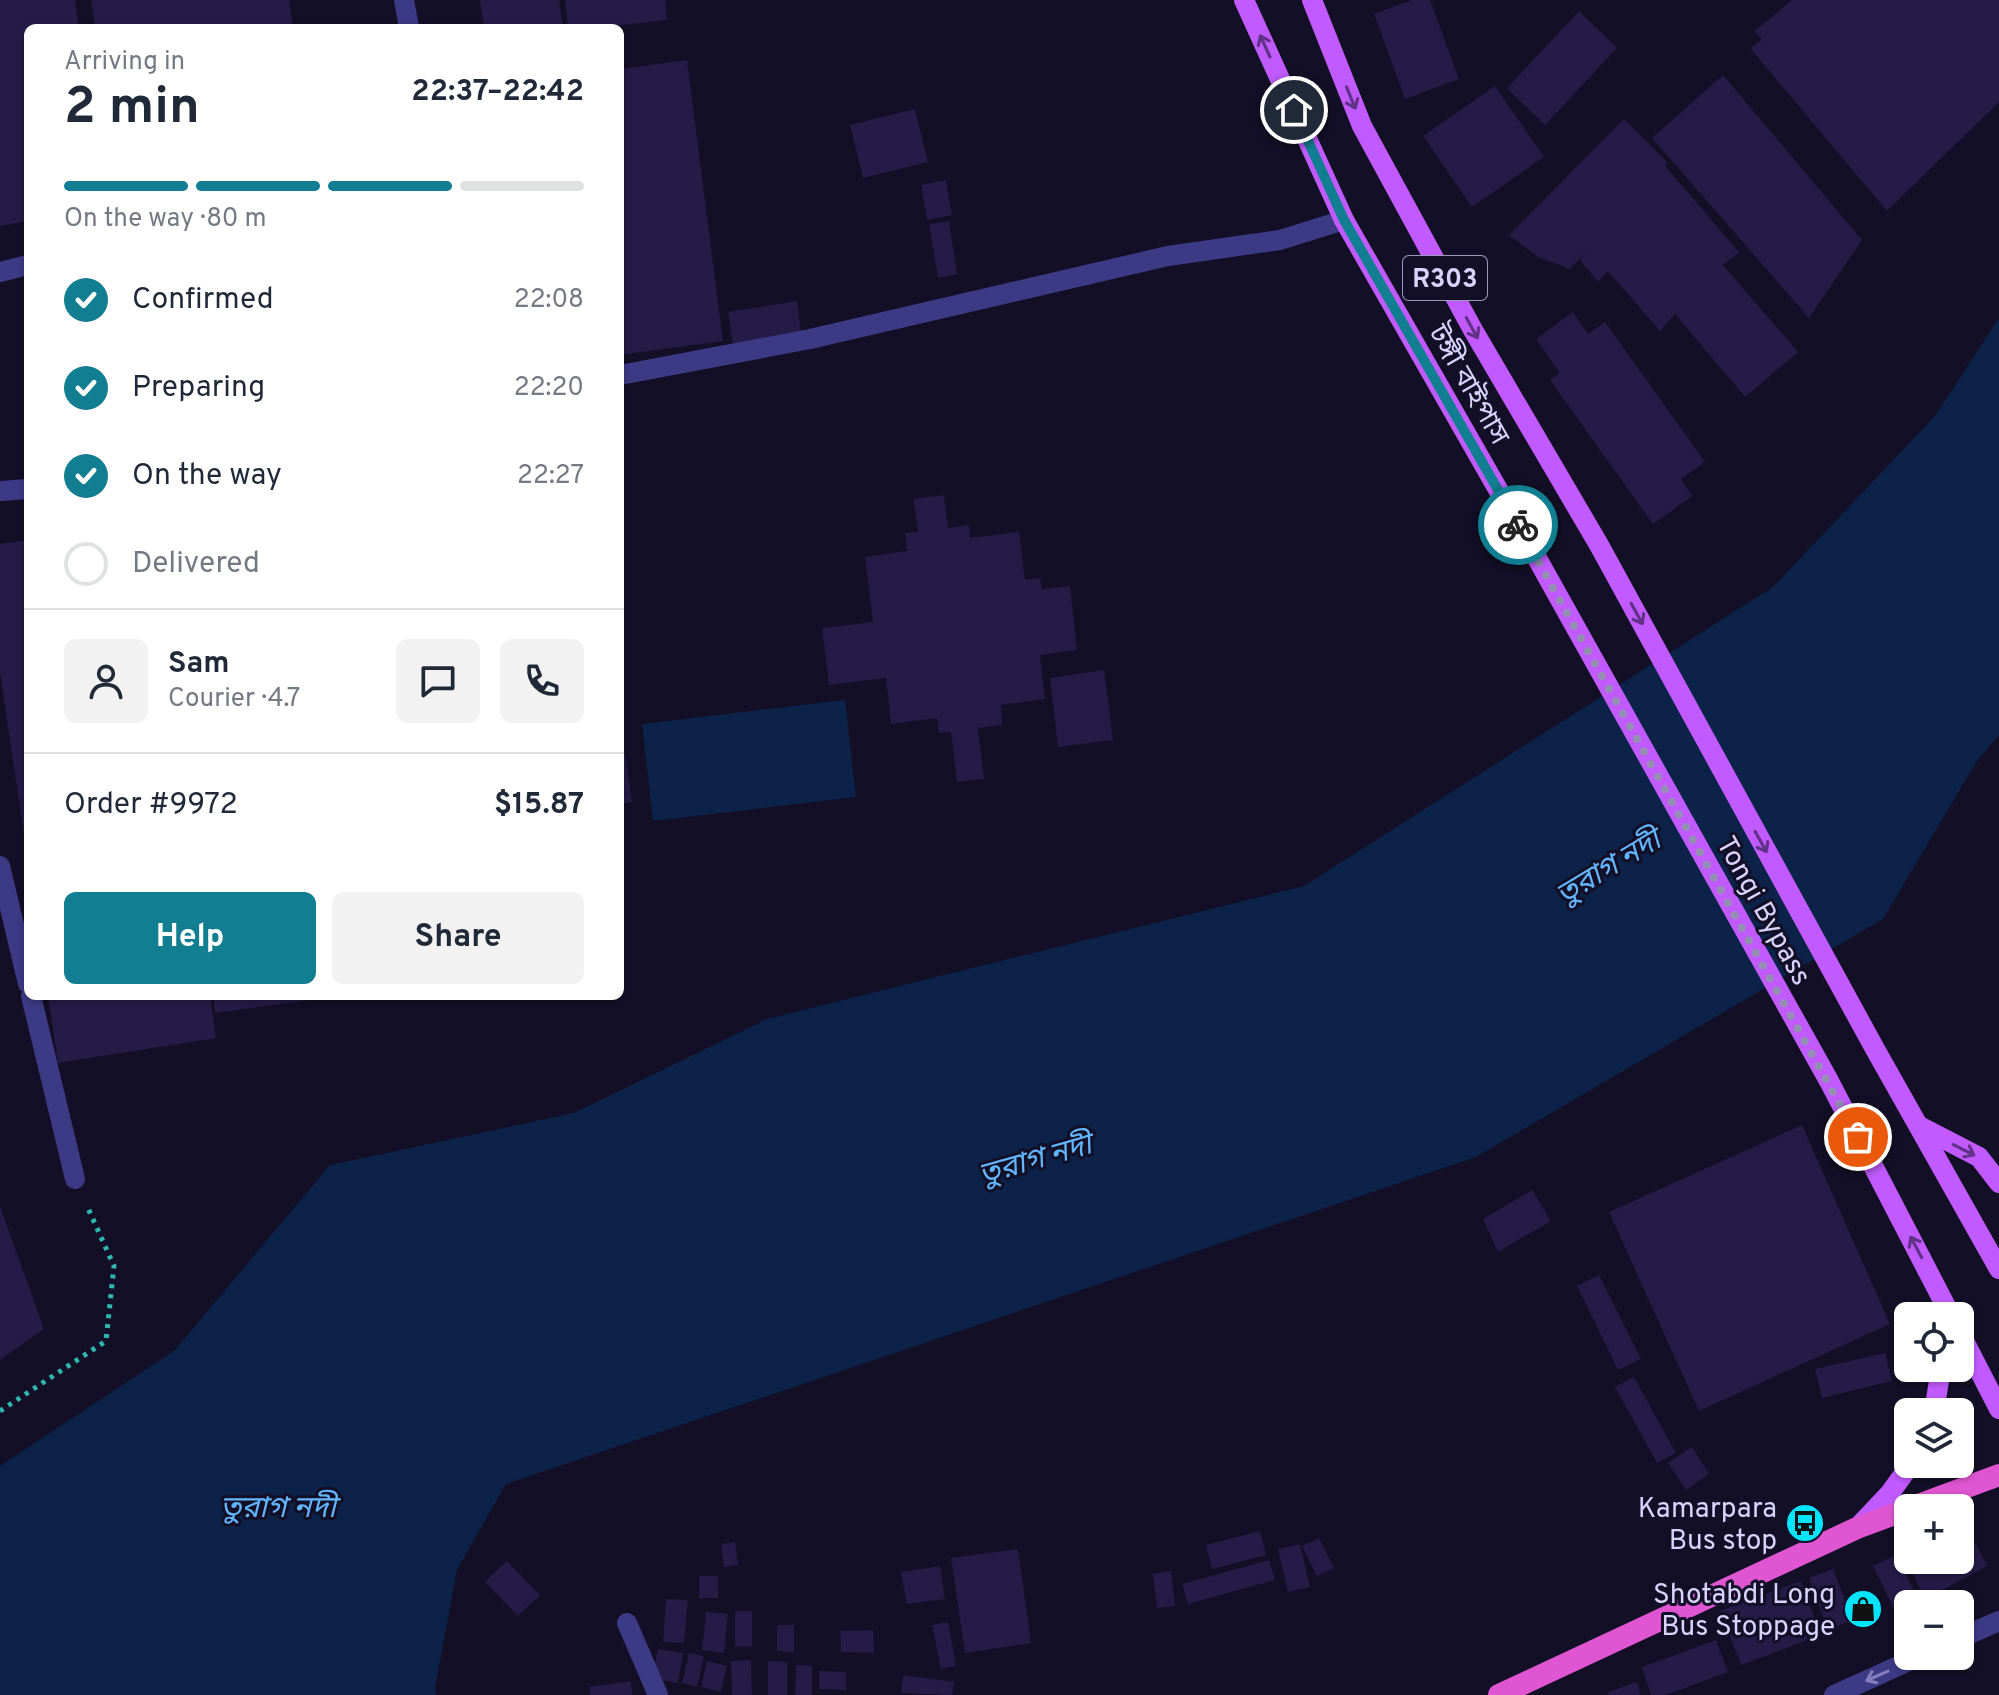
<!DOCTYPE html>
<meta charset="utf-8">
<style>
:root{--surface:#fff;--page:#f2f2f3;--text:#1f2937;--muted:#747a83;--line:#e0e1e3;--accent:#117e91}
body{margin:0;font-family:Overpass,"Noto Sans Bengali",sans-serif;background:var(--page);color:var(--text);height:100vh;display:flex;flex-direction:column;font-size:30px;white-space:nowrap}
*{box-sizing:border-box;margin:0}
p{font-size:26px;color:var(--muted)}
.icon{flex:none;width:44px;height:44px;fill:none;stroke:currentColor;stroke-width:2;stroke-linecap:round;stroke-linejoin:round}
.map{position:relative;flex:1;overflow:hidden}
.sheet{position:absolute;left:24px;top:24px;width:600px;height:976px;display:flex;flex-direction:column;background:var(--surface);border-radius:12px;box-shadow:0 2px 6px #0004}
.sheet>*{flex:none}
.tools{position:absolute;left:1894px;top:1302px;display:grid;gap:16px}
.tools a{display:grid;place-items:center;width:80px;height:80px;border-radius:12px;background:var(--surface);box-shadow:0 2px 6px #0004;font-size:40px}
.pin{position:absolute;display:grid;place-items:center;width:68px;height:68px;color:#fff;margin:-34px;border:4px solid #fff;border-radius:50%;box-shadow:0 2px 8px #0007}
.courier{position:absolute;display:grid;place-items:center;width:80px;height:80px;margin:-40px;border:6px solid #117e91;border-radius:50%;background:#fff;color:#222;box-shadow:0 2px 10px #0007}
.head em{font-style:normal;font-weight:700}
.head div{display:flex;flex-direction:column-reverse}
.head{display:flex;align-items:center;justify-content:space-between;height:136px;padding:0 40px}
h1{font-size:52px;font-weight:700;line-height:60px}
.bar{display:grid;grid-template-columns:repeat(4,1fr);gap:12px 8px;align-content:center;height:96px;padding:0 40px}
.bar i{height:10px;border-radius:6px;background:var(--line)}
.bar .current{background:var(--accent)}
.bar p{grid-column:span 4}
.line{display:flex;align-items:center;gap:20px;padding:0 40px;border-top:2px solid var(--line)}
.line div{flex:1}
.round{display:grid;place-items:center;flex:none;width:84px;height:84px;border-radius:12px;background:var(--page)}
ol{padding:0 40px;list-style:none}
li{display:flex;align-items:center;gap:24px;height:88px}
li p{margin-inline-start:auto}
li .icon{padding:8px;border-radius:50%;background:var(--accent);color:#fff;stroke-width:4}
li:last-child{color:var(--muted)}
li i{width:44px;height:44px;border:4px solid var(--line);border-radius:50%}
.cta{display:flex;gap:16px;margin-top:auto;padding:16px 40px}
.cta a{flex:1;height:92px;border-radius:12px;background:var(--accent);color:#fff;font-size:32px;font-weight:700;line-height:92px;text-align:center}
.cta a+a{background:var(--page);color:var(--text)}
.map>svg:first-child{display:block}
.water{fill:#0c2248}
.building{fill:#241b47}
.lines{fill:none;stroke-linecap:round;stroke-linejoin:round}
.path{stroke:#2fb8b0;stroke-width:5;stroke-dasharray:4 6;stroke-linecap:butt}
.service{stroke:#3d3a85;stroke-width:20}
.minor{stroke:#3d3a85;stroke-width:20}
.primary{stroke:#c25bff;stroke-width:20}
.trunk{stroke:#e055d1;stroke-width:22}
.oneway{stroke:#623188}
.oneway2{stroke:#837fbc}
.done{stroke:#948fb3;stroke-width:8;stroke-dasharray:0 14.4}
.route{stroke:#117e91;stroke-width:10}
.labels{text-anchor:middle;stroke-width:6;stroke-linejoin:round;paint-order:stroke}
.shield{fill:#130f26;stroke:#9e99be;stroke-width:2}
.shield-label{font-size:26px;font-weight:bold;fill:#d9d4ff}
.street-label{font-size:28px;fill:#d9d4ff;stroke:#130f26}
.poi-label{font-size:28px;fill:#d9d4ff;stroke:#130f26;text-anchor:end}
.water-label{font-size:30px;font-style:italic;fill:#62b6ff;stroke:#130f26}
</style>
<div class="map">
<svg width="1999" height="1695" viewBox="0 0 1999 1695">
<rect width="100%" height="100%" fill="#130f26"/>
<g class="water">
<path d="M1999 318V735L1977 761 1883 919 1476 1157 506 1484 457 1570 435 1687 436 1695H0V1466L174 1351 330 1165 574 1113 767 1019 1304 886 1773 587 1935 416Z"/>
<path d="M845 700 856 797 653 821 642 724Z"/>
</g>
<g class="building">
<path d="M0 0H75L79 28H28V221L0 226Z"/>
<path d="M91 0H289L293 28H95Z"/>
<path d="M480 0H559L563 28H484Z"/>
<path d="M565 0H665L667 20 597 28H568Z"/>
<path d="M1412 0H1430L1459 79 1405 99 1374 14Z"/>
<path d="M1792 0H1999V102L1887 211 1750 48 1762 40 1755 31Z"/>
<path d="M1579 11 1617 48 1545 125 1507 88Z"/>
<path d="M687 60 723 341 620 355V69Z"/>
<path d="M1723 75 1862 240 1809 318 1652 138Z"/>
<path d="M1495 86 1544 157 1472 207 1423 136Z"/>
<path d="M915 109 928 162 863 178 850 125Z"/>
<path d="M1624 119 1668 163 1665 166 1739 252 1723 265 1798 352 1745 397 1675 314 1660 331 1608 271 1598 282 1580 260 1588 250 1570 269 1538 257 1509 235Z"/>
<path d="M946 180 952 215 927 220 921 185Z"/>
<path d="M949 221 957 274 938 278 929 224Z"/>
<path d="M797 301 801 333 733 344 728 312Z"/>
<path d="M1573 312 1588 334 1605 322 1705 462 1681 479 1692 496 1653 524 1550 380 1560 373 1536 339Z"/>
<path d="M944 495 948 528 969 525 970 538 1019 532 1025 580 1040 578 1042 589 1070 586 1077 650 1040 655 1045 699 1001 705 1002 725 978 728 984 779 957 782 951 732 939 733 937 718 891 724 886 678 829 685 822 628 873 622 865 557 907 551 905 533 918 532 914 499Z"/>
<path d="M28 540V848H26L0 672V544Z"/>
<path d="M1104 670 1113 740 1058 747 1050 678Z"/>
<path d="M625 753 632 802 620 804V754Z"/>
<path d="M48 996H210L216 1038 58 1063Z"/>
<path d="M213 996H323V998L215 1013Z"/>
<path d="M1802 1125 1890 1324 1699 1411 1609 1212Z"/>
<path d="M1532 1190 1551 1221 1498 1252 1483 1219Z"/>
<path d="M0 1206 44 1329 0 1360Z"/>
<path d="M1599 1275 1641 1359 1618 1370 1577 1286Z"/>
<path d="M1885 1353 1892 1381 1822 1398 1815 1369Z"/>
<path d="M1634 1377 1676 1453 1657 1463 1615 1387Z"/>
<path d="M1692 1447 1709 1474 1686 1490 1668 1463Z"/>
<path d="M1965 1523 1987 1566 1925 1599 1904 1555 1908 1553V1560H1960V1526Z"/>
<path d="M1260 1531 1266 1555 1212 1569 1206 1545Z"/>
<path d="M1319 1538 1334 1568 1317 1576 1302 1546Z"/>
<path d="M735 1542 738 1565 724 1567 721 1544Z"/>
<path d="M1300 1544 1310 1587 1288 1592 1278 1549Z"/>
<path d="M1018 1549 1031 1643 965 1653 951 1558Z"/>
<path d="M1896 1555 1918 1599 1895 1611 1873 1566Z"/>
<path d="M1269 1560 1275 1580 1188 1604 1182 1584Z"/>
<path d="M507 1561 540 1595 518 1616 485 1582Z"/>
<path d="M940 1566 945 1599 907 1604 901 1572Z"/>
<path d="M1833 1569 1853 1620 1828 1630 1809 1578Z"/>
<path d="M1171 1571 1175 1606 1157 1608 1153 1574Z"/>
<rect x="699" y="1576" width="19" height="22"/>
<path d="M1801 1581 1821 1635 1741 1665 1720 1611Z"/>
<path d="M666 1599 688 1600 684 1643 663 1642Z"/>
<path d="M735 1611H752V1647L735 1646Z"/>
<path d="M706 1612 728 1614 724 1653 702 1650Z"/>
<path d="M948 1622 956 1666 941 1669 932 1625Z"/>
<path d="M777 1625H794V1652L777 1651Z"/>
<path d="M873 1630 874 1653 841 1652 840 1631Z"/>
<path d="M1716 1640 1728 1672 1666 1695H1651L1642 1667Z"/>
<path d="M658 1649 683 1653 678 1683 652 1678Z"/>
<path d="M689 1653 704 1656 697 1687 682 1683Z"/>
<path d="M751 1660 752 1695H732L731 1661Z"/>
<path d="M707 1661 727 1666 721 1692 701 1687Z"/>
<path d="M768 1661 787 1662V1695H768Z"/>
<path d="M796 1665 812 1666V1695H795Z"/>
<path d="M819 1671 846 1672V1690L819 1689Z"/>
<path d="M903 1675 954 1682 952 1695 901 1693Z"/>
<path d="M631 1681 632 1695H590L589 1687Z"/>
<path d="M1637 1682 1641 1695H1609L1608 1692Z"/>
</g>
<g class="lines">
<path class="path" d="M0 1411 106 1341 114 1266 87 1206"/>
<g class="service">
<path d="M404 0 409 28"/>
<path d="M0 272 28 265"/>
</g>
<g class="minor">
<path d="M620 375 810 339 1168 256 1280 240 1344 220"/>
<path d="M0 491 28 489"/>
<path d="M0 866 28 984"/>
<path d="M31 996 75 1179"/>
<path d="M627 1623 658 1695"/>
<path d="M1960 1638 1999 1621"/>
<path d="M1834 1695 1920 1656"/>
</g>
<g class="primary">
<path d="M1244 0 1344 220 1524 535 1829 1081 1951 1316"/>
<path d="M1312 0 1362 126 1473 330 1599 545 1875 1049 1999 1269"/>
<path d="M1921 1127 1979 1157 1999 1183"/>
<path d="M1960 1333 1999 1409"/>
<path d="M1934 1412 1941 1368"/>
<path d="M1857 1528 1890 1493 1911 1464"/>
</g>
<g class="trunk">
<path d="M1910 1508 1999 1475"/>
<path d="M1499 1695 1857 1528 1908 1509"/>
</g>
</g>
<defs><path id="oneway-shaft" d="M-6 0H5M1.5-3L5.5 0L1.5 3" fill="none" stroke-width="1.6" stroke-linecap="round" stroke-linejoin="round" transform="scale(2)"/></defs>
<g class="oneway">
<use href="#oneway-shaft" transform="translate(1265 46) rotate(-114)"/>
<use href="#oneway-shaft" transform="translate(1351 98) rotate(68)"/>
<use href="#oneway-shaft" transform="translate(1472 328) rotate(61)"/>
<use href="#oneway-shaft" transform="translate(1637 614) rotate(61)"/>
<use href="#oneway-shaft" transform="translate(1761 842) rotate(61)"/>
<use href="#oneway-shaft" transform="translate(1964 1150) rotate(27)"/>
<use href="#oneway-shaft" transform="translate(1916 1247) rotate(-118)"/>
</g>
<use class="oneway2" href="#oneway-shaft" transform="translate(1877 1676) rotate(156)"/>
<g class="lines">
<path class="done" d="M1518 525 1858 1137"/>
<path class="route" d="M1294 110 1344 220 1518 525"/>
</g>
<defs>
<g id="bus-disc" transform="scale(2)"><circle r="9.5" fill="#00e5ff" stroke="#130f26"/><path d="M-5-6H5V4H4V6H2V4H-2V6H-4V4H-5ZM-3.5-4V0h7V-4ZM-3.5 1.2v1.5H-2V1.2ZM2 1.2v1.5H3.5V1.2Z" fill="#111"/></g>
<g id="shop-disc" transform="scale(2)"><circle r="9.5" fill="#00e5ff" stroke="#130f26"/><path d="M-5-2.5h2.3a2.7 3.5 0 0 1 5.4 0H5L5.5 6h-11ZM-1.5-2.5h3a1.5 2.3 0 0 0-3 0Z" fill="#111"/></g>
</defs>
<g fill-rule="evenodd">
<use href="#bus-disc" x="1805" y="1523"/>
<use href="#shop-disc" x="1863" y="1609"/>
</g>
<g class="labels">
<rect class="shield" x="1403" y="256" width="84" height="44" rx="6"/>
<g class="shield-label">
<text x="1445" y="287">R303</text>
</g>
<g class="street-label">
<text transform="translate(1470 384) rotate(60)" y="10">টঙ্গী বাইপাস</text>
<text transform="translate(1765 910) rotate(61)" y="10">Tongi Bypass</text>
</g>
<g class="poi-label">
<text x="1777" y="1517">Kamarpara<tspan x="1777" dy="32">Bus stop</tspan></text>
<text x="1835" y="1603">Shotabdi Long<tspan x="1835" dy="32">Bus Stoppage</tspan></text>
</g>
<g class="water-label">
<text transform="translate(1608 867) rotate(-31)" y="10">তুরাগ নদী</text>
<text transform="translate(1035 1159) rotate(-16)" y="10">তুরাগ নদী</text>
<text x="278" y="1517">তুরাগ নদী</text>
</g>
</g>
</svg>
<div class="tools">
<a><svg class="icon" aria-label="locate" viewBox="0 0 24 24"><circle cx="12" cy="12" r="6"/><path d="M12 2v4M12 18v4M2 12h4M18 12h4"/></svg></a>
<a><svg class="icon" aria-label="layers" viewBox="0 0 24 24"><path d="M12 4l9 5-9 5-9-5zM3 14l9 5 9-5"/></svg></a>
<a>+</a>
<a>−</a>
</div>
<div class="pin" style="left:1858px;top:1137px;background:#ea580c"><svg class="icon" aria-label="bag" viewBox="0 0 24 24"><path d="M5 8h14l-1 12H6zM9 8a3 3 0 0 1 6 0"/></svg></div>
<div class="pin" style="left:1294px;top:110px;background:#1f2937"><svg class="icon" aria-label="home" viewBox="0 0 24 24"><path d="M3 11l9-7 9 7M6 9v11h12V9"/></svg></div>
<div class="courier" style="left:1518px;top:525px"><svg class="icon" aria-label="bike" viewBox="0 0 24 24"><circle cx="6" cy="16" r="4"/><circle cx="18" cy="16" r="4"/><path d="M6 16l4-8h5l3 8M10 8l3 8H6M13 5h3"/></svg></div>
<section class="sheet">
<div class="head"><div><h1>2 min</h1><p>Arriving in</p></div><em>22:37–22:42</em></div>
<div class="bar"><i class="current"></i><i class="current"></i><i class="current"></i><i></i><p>On the way · 80 m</p></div>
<ol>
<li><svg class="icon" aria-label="check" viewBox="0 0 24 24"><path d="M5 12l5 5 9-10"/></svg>Confirmed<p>22:08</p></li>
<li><svg class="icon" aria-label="check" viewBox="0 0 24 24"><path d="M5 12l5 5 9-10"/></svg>Preparing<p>22:20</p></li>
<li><svg class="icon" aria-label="check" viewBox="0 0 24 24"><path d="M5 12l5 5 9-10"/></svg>On the way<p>22:27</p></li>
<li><i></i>Delivered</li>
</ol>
<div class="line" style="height:144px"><a class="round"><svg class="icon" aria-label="person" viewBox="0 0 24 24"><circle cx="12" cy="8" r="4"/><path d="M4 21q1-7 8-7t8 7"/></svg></a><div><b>Sam</b><p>Courier · 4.7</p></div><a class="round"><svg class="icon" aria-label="chat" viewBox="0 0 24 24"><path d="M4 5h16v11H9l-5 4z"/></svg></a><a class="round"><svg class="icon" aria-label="phone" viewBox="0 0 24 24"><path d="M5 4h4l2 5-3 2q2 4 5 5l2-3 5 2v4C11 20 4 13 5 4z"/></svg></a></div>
<div class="line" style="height:104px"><div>Order #9972</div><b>$15.87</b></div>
<div class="cta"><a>Help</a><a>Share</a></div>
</section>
</div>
